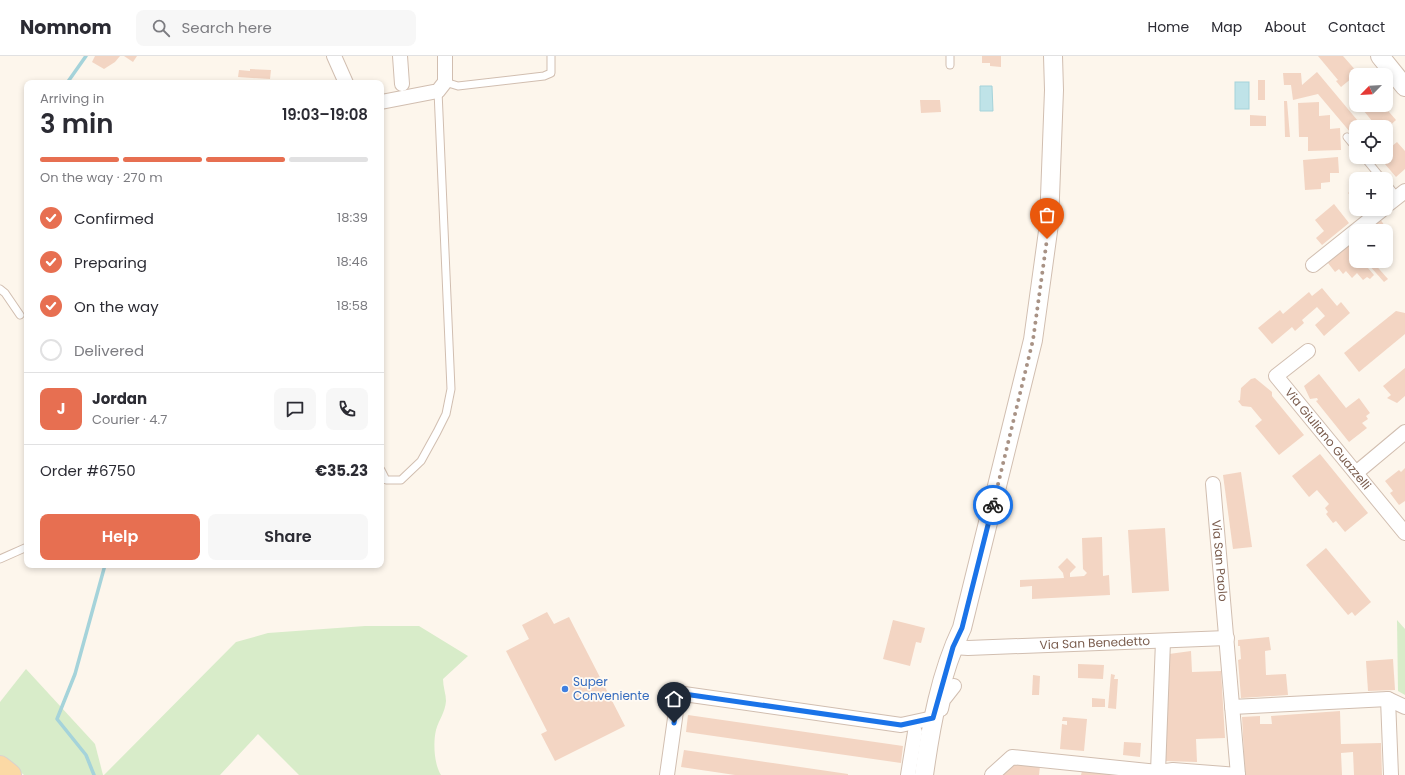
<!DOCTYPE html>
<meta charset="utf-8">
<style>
:root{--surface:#fff;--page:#f7f7f7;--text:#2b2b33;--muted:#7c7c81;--line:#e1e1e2;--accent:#e76f51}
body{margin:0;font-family:Poppins,sans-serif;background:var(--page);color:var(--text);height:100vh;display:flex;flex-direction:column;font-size:15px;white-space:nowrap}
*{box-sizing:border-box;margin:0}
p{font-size:13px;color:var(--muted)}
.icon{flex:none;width:22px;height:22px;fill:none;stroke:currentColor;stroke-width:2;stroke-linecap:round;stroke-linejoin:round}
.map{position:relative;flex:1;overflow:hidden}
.drawer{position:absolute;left:24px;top:24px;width:360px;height:488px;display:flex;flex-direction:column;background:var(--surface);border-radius:8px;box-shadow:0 2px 6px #0003}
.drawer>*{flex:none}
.needle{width:26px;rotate:246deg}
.controls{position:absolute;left:1349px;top:12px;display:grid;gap:8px}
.controls a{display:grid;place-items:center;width:44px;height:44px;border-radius:8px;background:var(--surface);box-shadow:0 2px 6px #0003;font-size:20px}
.pin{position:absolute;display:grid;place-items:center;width:34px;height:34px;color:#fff;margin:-41px -17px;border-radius:50% 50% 50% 0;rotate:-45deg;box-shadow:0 0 4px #0007}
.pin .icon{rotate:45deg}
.courier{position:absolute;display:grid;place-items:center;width:40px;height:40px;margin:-20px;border:3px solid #1a73e8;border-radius:50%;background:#fff;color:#222;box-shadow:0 1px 5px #0007}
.overview em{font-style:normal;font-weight:600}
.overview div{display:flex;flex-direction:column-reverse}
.overview{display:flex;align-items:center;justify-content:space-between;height:68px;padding:0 16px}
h1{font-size:26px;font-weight:600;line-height:30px}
.bar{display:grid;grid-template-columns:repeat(4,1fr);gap:6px 4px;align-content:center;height:48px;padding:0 16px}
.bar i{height:5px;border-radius:3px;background:var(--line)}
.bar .selected{background:var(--accent)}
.bar p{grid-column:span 4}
.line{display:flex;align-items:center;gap:10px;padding:0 16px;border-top:1px solid var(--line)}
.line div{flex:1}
.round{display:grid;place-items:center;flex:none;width:42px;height:42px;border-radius:8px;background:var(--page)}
ol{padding:0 16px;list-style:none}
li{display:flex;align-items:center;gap:12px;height:44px}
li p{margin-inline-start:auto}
li .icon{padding:4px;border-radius:50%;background:var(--accent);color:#fff;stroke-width:4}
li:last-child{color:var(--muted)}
li i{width:22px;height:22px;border:2px solid var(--line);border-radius:50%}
.action{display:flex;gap:8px;margin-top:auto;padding:8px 16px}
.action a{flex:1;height:46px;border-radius:8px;background:var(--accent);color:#fff;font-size:16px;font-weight:600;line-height:46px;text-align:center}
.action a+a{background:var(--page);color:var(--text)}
header{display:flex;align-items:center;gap:24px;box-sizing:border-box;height:56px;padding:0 20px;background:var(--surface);border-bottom:1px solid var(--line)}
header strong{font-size:19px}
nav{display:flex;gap:22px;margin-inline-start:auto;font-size:14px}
.search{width:280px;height:36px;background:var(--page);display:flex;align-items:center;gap:10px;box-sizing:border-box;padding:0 14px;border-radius:8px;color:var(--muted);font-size:15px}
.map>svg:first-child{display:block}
.green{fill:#d8ecc9}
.water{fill:#bfe3e8;stroke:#a5d3da}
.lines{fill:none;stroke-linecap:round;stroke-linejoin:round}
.stream{stroke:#a5d3da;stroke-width:3.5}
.building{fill:#f3d5c3}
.service-casing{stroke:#d1beb0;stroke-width:9}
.minor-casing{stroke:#d1beb0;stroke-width:16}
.tertiary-casing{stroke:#d1beb0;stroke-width:20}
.primary-casing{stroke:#dad1cd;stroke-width:24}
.service{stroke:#fff;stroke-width:7}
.minor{stroke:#fff;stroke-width:14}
.tertiary{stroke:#fff;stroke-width:18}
.primary{stroke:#fbd9a5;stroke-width:22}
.done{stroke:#a89285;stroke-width:4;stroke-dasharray:0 7.2}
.route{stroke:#1a73e8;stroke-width:5}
.shop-dot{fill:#3f7fe0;stroke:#fffaf3;stroke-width:1.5}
.labels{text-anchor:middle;stroke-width:3.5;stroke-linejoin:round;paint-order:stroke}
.street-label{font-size:12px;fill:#7a5c4d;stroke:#fffaf3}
.shop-label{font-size:12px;fill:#366cbe;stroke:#fffaf3;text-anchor:start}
</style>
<header>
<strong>Nomnom</strong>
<div class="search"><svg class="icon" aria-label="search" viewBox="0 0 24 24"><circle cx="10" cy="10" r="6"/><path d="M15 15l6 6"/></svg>Search here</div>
<nav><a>Home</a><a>Map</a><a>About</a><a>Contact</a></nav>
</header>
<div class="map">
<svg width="1405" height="719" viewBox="0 0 1405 719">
<rect width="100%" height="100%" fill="#fdf6ec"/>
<g class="green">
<path d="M1397 564 1405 573V639L1398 635Z"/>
<path d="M365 570H419L468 600 443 623C443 631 446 638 446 645 445 657 439 663 436 674 433 687 434 708 441 719H299L258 678 220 719H104L236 586 268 577Z"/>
<path d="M26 613 95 688 103 719H24L0 699V646Z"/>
</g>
<g class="water">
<rect x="1235" y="26" width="14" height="27"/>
<path d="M980 30H992L993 55H980Z"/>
</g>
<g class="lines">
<g class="stream">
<path d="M67 27 86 0"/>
<path d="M94 719 86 699 57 663 75 618 105 509"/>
</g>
</g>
<g class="building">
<path d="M95 0H120L115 6 104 13 92 6Z"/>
<path d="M124 0H137L133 6Z"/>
<path d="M982 0H1001V11L990 10V7H982Z"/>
<path d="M1318 0H1343L1358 17 1341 31 1336 25 1338 24Z"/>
<path d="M250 13 271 14 270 23 238 21 239 14 250 15Z"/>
<path d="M1317 16 1363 71H1356V83L1318 38 1293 44 1291 29H1284L1283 17H1301L1302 29Z"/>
<rect x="1258" y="24" width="7" height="20"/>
<path d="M1356 35V44L1354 47 1349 41Z"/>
<path d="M920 44H940L941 56 921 57Z"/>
<path d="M1284 45H1287L1290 81H1285Z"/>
<path d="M1319 46V60L1330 59V73L1340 72 1341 94 1308 95V81H1299L1298 47Z"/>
<path d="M1359 49H1383L1396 64 1386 73V71H1377Z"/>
<path d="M1250 59 1266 60V70H1250Z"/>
<path d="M1397 86 1405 95V113L1396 121 1379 101H1386V95Z"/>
<path d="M1338 101 1339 117H1330V126L1321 127V133L1305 134 1303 104Z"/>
<path d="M1356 130V153H1366L1359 159 1349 148 1354 143 1348 137Z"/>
<path d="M1334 148 1349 167 1322 189 1316 182 1324 175 1315 164Z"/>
<path d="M1380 163 1387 173 1386 175H1365Z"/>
<path d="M1349 189 1356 197V205H1362L1374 219 1370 223 1367 221 1363 224 1357 217 1352 222 1346 215 1343 218 1339 213 1335 216 1328 207Z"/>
<path d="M1372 205 1388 223 1384 226 1368 208Z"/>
<path d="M1322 232 1337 250 1341 246 1350 257 1324 280 1315 269 1325 260 1317 251 1302 264 1304 267 1295 275 1292 271 1272 288 1258 272 1280 254 1283 258 1309 236 1312 240Z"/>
<path d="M1396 255 1405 257V278L1359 316 1344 297Z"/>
<path d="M1405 312V340L1397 347 1387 342 1391 339 1383 330Z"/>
<path d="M1319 318 1346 352 1359 342 1370 357 1366 360 1368 363 1362 367 1367 372 1349 386 1316 345 1318 344 1317 342 1310 343 1304 330Z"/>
<path d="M1255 322 1272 336V340L1304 379 1279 399 1255 370 1262 364 1261 363 1251 351 1242 350 1238 345 1240 344 1241 332 1251 323Z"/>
<path d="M1320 398 1368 457 1345 476 1336 465 1333 467 1326 458 1328 456 1325 452 1329 448 1317 434 1309 441 1292 420Z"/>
<path d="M1405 412V445L1399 449 1390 437 1393 435 1385 425 1399 414 1401 416Z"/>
<path d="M1241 416 1252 491 1233 493 1223 419Z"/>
<path d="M1165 472 1169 535 1132 537 1128 474Z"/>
<path d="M1102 481 1103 520 1109 519 1110 539 1032 543V530L1020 531V524L1064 522 1063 517 1058 511 1067 502 1076 511 1070 517V521L1084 520 1087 517 1083 513 1082 482Z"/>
<path d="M1326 492 1371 546 1355 560 1352 556 1348 559 1306 509Z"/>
<path d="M547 556 554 568 569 561 625 670 555 705 541 678 547 675 506 595 529 583 522 569Z"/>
<path d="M893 564 925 572 921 587 916 586 910 610 883 603Z"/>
<path d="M1269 581 1271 594 1265 595 1266 619 1286 618 1288 639 1241 642 1238 604 1241 603 1240 590H1238V584Z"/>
<path d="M1191 595 1192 616 1221 615 1225 682 1196 683 1197 706 1165 705 1169 598Z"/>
<path d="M1393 603 1395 634 1368 635 1366 605Z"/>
<path d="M1078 608 1104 609 1103 623 1078 622Z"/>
<path d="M1111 618 1115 619 1114 623H1118L1116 653 1108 652Z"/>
<path d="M1033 619 1040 620 1039 639H1032Z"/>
<path d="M1092 642 1105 643V651H1092Z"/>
<path d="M1340 655 1341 688 1381 687 1382 719H1354L1353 696 1341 697 1342 719H1245L1242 661 1260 660V668H1272L1271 660Z"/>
<path d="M688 659 903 690 901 707 686 676Z"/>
<path d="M1063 661 1087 663 1084 695 1060 693 1062 668 1067 669V665H1062Z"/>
<path d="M1124 686 1141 687 1140 701 1123 699Z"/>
<path d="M684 694 848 718V719H735L681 711Z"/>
<path d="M1014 708 1040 710 1039 719H1002Z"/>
<path d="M1082 715 1112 718V719H1081Z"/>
</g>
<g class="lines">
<g class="service-casing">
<g id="service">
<path d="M950 0V9"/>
<path d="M445 26 458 30 544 20 551 17V0"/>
<path d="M1347 81 1356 92"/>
<path d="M1364 101 1382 123"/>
<path d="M1386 127 1397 141"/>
<path d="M0 233 5 237 20 259"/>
<path d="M381 414 386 424H401L421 405 437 376 446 358 451 333 438 35"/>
<path d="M0 503 27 491"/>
</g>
</g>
<g class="minor-casing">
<g id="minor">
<path d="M334 0 346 27"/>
<path d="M400 0 402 28"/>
<path d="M381 46 438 35 445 26V0"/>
<path d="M1386 150 1405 135"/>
<path d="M1313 209 1383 153"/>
<path id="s1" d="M1308 295 1276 320 1405 477"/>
<path d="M1356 417 1405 376"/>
<path id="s2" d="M1213 428 1238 719"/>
<path id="s3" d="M953 591 968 592 1227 582"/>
<path d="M1388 643 1391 719"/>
<path d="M1232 651 1388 643 1405 651"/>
<path d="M941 653 943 644 954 630"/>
<path d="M1158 716 1163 585"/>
<path d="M667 719 678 641 684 638 901 669 933 662"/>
<path d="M908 719 915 676"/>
<path d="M992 719 1012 701 1158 716 1173 714 1238 719"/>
</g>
</g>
<g class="tertiary-casing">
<g id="tertiary">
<path d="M1380 0 1405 31"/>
<path d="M924 719C931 669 940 618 962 572L1033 284 1049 168 1054 34 1053 0"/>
</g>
</g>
<g class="primary-casing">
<path id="primary" d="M0 711 10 719"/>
</g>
<use href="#service" class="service"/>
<use href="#minor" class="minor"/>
<use href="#tertiary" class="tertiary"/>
<use href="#primary" class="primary"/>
</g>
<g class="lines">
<path class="done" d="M993 449 1033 284 1047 183"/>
<path class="route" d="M674 667 678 641 684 638 901 669 933 662 953 591 962 572 993 449"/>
</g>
<circle class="shop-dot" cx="565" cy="633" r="4"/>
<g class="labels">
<g class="street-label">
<text dy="4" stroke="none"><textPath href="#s1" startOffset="122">Via Giuliano Guazzelli</textPath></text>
<text dy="4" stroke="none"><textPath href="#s2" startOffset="77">Via San Paolo</textPath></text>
<text dy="4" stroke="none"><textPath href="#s3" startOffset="142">Via San Benedetto</textPath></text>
</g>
<g class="shop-label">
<text x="573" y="630">Super<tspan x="573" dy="14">Conveniente</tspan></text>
</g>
</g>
</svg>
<div class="controls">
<a><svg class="needle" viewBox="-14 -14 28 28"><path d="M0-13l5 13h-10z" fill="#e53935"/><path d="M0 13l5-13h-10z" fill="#7c7c81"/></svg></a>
<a><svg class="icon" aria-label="locate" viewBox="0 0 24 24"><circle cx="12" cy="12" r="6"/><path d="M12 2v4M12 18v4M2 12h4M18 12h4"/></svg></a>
<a>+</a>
<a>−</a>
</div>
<div class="pin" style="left:1047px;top:183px;background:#ea580c"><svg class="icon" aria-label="bag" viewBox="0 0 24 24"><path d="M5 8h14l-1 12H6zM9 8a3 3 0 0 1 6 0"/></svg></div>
<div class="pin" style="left:674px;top:667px;background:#1f2937"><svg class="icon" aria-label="home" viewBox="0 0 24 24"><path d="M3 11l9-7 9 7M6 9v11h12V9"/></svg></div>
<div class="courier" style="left:993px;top:449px"><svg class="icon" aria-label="bike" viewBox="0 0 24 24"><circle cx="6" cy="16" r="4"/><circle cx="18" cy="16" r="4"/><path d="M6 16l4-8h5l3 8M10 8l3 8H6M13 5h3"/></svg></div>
<section class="drawer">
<div class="overview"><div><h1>3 min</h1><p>Arriving in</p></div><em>19:03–19:08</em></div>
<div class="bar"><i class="selected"></i><i class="selected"></i><i class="selected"></i><i></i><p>On the way · 270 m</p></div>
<ol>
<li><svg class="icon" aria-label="check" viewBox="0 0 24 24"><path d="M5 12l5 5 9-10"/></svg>Confirmed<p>18:39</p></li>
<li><svg class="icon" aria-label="check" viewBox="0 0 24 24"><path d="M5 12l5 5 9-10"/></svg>Preparing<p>18:46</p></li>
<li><svg class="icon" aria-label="check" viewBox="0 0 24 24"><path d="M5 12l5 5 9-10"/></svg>On the way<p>18:58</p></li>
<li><i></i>Delivered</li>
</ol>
<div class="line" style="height:72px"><b class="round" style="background:var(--accent);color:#fff">J</b><div><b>Jordan</b><p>Courier · 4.7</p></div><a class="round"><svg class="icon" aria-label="chat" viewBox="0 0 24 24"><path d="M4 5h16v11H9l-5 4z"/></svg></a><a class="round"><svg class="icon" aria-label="phone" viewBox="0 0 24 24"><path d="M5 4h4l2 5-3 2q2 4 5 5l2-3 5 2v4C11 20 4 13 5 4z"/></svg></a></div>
<div class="line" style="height:52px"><div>Order #6750</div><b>€35.23</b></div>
<div class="action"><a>Help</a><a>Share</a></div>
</section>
</div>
